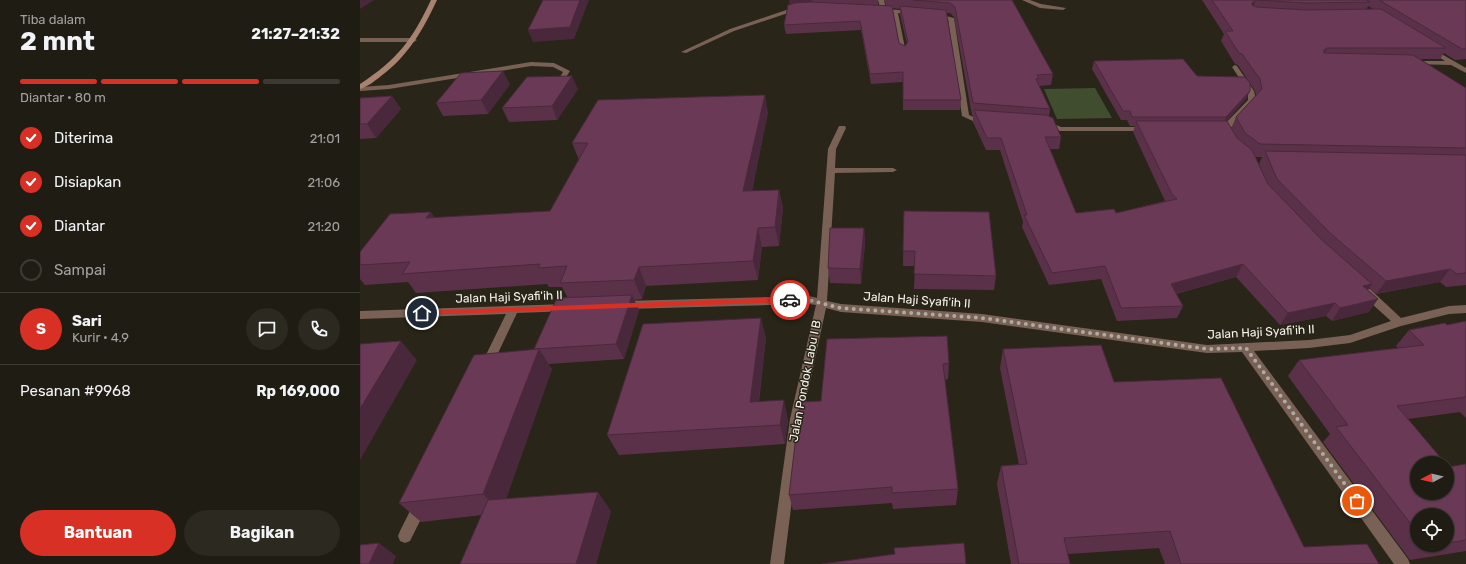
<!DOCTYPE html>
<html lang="id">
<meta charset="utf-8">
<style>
:root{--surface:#1f1c13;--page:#2c2921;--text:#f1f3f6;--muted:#a1a1a0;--line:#3c3a33;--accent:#d93025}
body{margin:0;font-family:Rubik,sans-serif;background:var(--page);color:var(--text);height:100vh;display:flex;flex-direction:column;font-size:15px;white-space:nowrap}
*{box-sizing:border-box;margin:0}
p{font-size:13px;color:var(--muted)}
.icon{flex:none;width:22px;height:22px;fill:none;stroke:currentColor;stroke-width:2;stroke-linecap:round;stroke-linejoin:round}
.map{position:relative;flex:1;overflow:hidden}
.drawer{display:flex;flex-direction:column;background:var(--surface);width:360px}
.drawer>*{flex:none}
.needle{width:26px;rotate:263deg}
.controls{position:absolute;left:1050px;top:456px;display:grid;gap:8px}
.controls a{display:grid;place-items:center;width:44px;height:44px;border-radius:50%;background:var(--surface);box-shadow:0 1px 3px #0004,0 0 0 1px var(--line);font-size:20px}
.pin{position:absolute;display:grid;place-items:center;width:34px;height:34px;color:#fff;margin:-17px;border:2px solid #fff;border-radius:50%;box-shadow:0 1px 4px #0007}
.courier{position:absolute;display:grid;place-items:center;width:40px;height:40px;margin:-20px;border:3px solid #d93025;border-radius:50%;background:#fff;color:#222;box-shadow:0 1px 5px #0007}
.headline em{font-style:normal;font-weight:700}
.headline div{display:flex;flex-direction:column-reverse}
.headline{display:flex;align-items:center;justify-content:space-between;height:68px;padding:0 20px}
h1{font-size:26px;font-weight:700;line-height:30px}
.bar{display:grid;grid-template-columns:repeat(4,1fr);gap:6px 4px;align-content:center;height:48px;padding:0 20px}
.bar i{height:5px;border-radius:3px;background:var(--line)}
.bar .selected{background:var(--accent)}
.bar p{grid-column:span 4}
.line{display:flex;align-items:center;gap:10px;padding:0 20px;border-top:1px solid var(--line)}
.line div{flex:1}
.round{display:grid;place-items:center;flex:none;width:42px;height:42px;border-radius:21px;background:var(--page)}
ol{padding:0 20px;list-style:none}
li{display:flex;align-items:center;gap:12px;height:44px}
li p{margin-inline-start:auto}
li .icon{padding:4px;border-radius:50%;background:var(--accent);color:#fff;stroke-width:4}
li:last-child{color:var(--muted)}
li i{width:22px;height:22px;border:2px solid var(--line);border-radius:50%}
.button{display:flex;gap:8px;margin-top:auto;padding:8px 20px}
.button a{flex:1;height:46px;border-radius:24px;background:var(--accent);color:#fff;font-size:16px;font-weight:700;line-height:46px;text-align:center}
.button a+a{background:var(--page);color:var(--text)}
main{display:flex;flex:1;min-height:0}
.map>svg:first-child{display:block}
.green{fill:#404e2f}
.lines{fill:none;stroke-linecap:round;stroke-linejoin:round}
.street{fill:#796155;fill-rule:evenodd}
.secondary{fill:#a88370;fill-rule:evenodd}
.wall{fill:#5b314a;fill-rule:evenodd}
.shaded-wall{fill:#4a283c}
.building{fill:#6a3956;stroke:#4a283c}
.route{fill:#d93025}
.done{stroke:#aeaba2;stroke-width:4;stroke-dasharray:0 7.2}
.labels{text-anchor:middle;stroke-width:3;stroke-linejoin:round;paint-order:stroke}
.street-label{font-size:12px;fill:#f6f3eb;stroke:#292519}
</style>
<main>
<section class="drawer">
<div class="headline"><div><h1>2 mnt</h1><p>Tiba dalam</p></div><em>21:27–21:32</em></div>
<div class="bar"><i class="selected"></i><i class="selected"></i><i class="selected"></i><i></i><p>Diantar · 80 m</p></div>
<ol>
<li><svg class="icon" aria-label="check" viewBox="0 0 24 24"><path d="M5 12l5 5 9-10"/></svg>Diterima<p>21:01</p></li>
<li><svg class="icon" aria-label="check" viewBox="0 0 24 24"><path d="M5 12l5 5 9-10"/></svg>Disiapkan<p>21:06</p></li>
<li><svg class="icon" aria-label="check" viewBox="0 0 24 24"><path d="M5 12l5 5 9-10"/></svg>Diantar<p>21:20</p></li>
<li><i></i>Sampai</li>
</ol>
<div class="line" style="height:72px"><b class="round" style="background:var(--accent);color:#fff">S</b><div><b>Sari</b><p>Kurir · 4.9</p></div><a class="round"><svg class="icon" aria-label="chat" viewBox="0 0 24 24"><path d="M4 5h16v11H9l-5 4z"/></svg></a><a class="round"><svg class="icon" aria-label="phone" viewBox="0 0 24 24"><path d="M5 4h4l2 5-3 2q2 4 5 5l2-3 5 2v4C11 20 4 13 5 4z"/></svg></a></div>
<div class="line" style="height:52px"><div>Pesanan #9968</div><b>Rp 169,000</b></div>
<div class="button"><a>Bantuan</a><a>Bagikan</a></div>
</section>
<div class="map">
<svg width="1106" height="564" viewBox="0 0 1106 564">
<rect width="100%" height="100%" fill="#292519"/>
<path class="green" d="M735 88 752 118 697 119 684 89Z"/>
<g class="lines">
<g class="street">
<path d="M518 0H524L526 9 552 11 555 13 552 15 538 13 546 53 541 52 533 13 518 11 517 10 520 8Z"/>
<path d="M662 0H670L681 4 706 8 703 10 680 8Z"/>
<path d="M438 6 441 8 440 9 374 31 326 53 321 52 370 29Z"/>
<path d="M574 13 594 18 609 115 616 118H629V122H615L602 116 588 19 572 16V14Z"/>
<path d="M0 38H54L57 40 54 42H0Z"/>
<path d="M1071 48 1106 68V73L1091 65 1052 64V62L1054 61H1085L1069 51 1068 50Z"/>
<path d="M171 62 194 63 210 71 200 86 198 87 195 85 203 72 193 67 171 66 29 89 0 91V87L29 85Z"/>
<path d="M875 65 877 66 894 91 896 100 868 131H862V127L888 100V91L872 67Z"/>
<path d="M681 121H687L701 127H787L791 129 787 131H700L681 125Z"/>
<path d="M479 126H485L486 128 476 149 475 168H533L537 170 533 172 475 173 467 301 481 304 622 314 847 345 949 340 990 335 1031 321 1002 295 1001 292 1006 288 1010 289 1041 318 1089 306 1106 305V313L1089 314 1041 326 990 343 949 348 894 351 1048 559 1050 564H1034L882 352 847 353 622 322 481 312 466 308 442 419 424 564H410L430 419 456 305 449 304 264 309 260 308 259 305 260 302 264 301 449 296 457 298 468 149Z"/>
<path d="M206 304 210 305 211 308 210 311 157 313 131 368 127 369 123 368 121 365 146 314 0 319V311Z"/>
<path d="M60 500 65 501 67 506 65 511 50 541 45 543 40 541 38 536 40 531 55 501Z"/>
</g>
<path class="secondary" d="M71 0H77C63 30 48 56 21 76 15 81 7 87 0 89V84C38 59 52 40 71 0Z"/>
</g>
<g class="wall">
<path d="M429 0H518V5H526L524 0H652L693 74 691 85 679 86 690 109 689 116 701 137 699 149H690L716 213H756L805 201 773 132 775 126H770L767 120H761L732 69 734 61 837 76 890 91 886 99 867 121 871 129 876 117 896 95 895 91 878 65 875 64 861 41 864 34 842 0H1106V59L1095 60 1084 53 1080 59H1060L1106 88V285L1086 287 1080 282 1016 294 1009 288 1008 290 1009 312 972 321 966 316 920 325 876 277 816 294 823 306 817 318 757 321 741 279 689 285 662 227 663 222 640 150H626L613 122V115H612L594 17 590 13H586L601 100 600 110H543V82L511 84 501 30 426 34 424 25 430 4ZM1008 6 1013 9H1007ZM532 8 540 9V15L547 44 545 46 539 43ZM895 157H902L899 164 908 184Z"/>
<path d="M150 84 128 114 83 116 76 103Z"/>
<path d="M218 89 197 120 149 122 142 108Z"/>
<path d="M32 96 41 109 16 138 0 139V98Z"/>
<path d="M408 112 392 191 419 190 423 208 419 246 402 247 398 280 286 286 282 299 274 300 279 310 264 359 188 364 192 369 146 499 251 511 236 564H100L122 515 61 522 39 503 174 350 208 298 202 287H189L187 284 56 293 48 282 5 285 0 279V252L75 218 190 211 219 160 212 143Z"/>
<path d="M544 211 636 276 634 290 554 289 555 266H543Z"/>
<path d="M504 228 505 243 501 284 470 283 468 268Z"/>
<path d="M1106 321V418L1100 412 1048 419 1088 467 1106 464V551L1050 560 963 442 970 434 928 376 939 360 1038 348 1036 346 1049 330 1087 325ZM1057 515H1087V545H1057Z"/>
<path d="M406 338 399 402 428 420 425 444 259 455 247 435Z"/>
<path d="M467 339 589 363 588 379 585 380 598 489 596 505 533 509 532 503 433 510 429 495 461 401Z"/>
<path d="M643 349 754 382 944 547 1019 564H805L799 548 708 554 710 564H651L637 484 641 466 659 465 640 368Z"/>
</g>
<g class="shaded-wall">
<path d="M0 0H14L0 9Z"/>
<path d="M220 0H229L214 39 173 42 168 30Z"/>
<path d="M429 0H452V4L430 6Z"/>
<path d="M896 0 892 10V3Z"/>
<path d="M967 48 962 58 964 50Z"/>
<path d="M143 71 150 84 128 114 121 100Z"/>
<path d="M212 76 218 89 197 120 192 106Z"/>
<path d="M890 91 886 99 862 126 866 117Z"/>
<path d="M405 95 408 112 388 210 383 191Z"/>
<path d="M32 96 41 109 16 138 7 124Z"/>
<path d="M419 190 423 208 419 246 415 227Z"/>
<path d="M71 212 84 231 66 218Z"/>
<path d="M398 228 402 247 398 280 393 261Z"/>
<path d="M504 228 505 243 501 284 500 269Z"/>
<path d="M883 264 876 277 806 296 811 284Z"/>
<path d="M279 267 286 286 282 299 274 280Z"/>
<path d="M1090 269 1080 282 1016 294 1026 281Z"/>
<path d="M1012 284 1003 297V286Z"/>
<path d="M272 295 279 310 264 359 256 344Z"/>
<path d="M1018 299 1009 312 972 321 980 308Z"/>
<path d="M975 303 966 316 920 325 928 313Z"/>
<path d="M401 318 406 338 396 422 390 402Z"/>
<path d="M41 341 57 360 0 460V409Z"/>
<path d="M179 349 192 369 141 513 123 494Z"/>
<path d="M424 400 428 420 425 444 420 425Z"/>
<path d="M238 492 251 511 236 564H216Z"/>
<path d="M19 543 36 556 33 564H9Z"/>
</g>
<g class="building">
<path d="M183 0H220L210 27 168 30Z"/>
<path d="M553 0H652L693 74 677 75 679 78 676 79 690 109 613 103 595 7 590 3Z"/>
<path d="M852 0H1006L1010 2 945 3 896 0 892 3V5L896 7 945 10 1021 9 1086 48H967L964 50V53L1053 55 1106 88V148L900 144 885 133 876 117 902 89 900 79 882 54 879 53 865 31H873Z"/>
<path d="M1019 0H1106V49H1102Z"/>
<path d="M451 2 532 6 539 43 545 46 548 42 540 6 586 10 601 100H543V72L510 74 500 21 424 25 428 5 435 3Z"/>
<path d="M823 59 837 76 885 77 890 83V91L866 117H772L770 111H763L734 61Z"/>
<path d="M143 71 121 100 76 103 101 73Z"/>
<path d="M212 76 192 106 142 108 167 77Z"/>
<path d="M405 95 383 191 419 190 415 227 398 228 393 261 279 267 274 280 200 283 207 266 178 268 180 264 42 274 50 262 0 265V252L30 214 71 212 66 218 190 211 228 143H212L238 100Z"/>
<path d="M32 96 7 124H0V98Z"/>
<path d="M614 110 686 115 693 118 701 137H685L716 213 754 209 756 213 817 199 812 194 776 121H867L877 138 892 150 908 184 962 240 1012 284 1003 286 1018 299 980 308 975 303 928 313 883 264 811 284 823 306 761 308 745 266 692 273 664 215H667L641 138H627Z"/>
<path d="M905 151 1106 155V273L1097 274 1090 269 1026 281 971 234 917 179Z"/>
<path d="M544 211 629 212 636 276 554 274 555 251H543Z"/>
<path d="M470 228H504L500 269 468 268Z"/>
<path d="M272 295 256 344 174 349 197 298Z"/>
<path d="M401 318 390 402 424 400 420 425 247 435 283 324Z"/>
<path d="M1106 321V397L1037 406 1085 463H1057V493H1087V466L1088 467 1106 464V540L1087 543V515H1057V532L976 427 988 425 939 360 1064 345 1049 330 1085 323 1087 325Z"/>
<path d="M587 336 589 363 583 364 598 489 532 493V487L429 495 440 402 461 401 467 339Z"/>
<path d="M41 341 0 409V344Z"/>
<path d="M741 345 754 382 861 378 944 547 1007 544 1019 564H821L810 531 704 538 710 564H659L641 466 667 464 643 349Z"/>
<path d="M179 349 123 494 39 503 114 355Z"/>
<path d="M238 492 216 564H100L128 500Z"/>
<path d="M19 543 9 564H0V545Z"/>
<path d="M604 543 606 564H462L535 554 534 548Z"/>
</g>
<path class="route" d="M430 297 434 300 430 302 62 315 58 313 62 311Z"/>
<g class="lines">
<path class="done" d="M430 300H449L480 308 622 318 847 349 886 348 997 501"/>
</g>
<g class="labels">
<g class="street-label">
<text transform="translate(149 297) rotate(-2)" y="4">Jalan Haji Syafi'ih II</text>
<text transform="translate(557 300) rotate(4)" y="4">Jalan Haji Syafi'ih II</text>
<text transform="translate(901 332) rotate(-3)" y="4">Jalan Haji Syafi'ih II</text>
<text transform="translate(445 381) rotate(-79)" y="4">Jalan Pondok Labu I B</text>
</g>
</g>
</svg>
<div class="controls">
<a><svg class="needle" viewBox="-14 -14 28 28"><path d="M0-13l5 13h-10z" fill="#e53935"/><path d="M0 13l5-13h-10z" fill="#a1a1a0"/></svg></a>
<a><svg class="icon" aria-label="locate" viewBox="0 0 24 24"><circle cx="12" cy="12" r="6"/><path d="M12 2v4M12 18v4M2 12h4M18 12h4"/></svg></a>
</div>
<div class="pin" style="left:997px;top:501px;background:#ea580c"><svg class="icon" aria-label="bag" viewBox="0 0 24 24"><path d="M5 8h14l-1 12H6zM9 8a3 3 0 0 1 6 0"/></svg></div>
<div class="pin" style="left:62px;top:313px;background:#1f2937"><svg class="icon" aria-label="home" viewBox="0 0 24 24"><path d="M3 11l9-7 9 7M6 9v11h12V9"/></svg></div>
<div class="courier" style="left:430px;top:300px"><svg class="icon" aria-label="car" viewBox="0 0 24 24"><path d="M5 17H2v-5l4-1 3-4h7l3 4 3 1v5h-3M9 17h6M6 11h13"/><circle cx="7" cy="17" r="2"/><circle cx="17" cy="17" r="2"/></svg></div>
</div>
</main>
